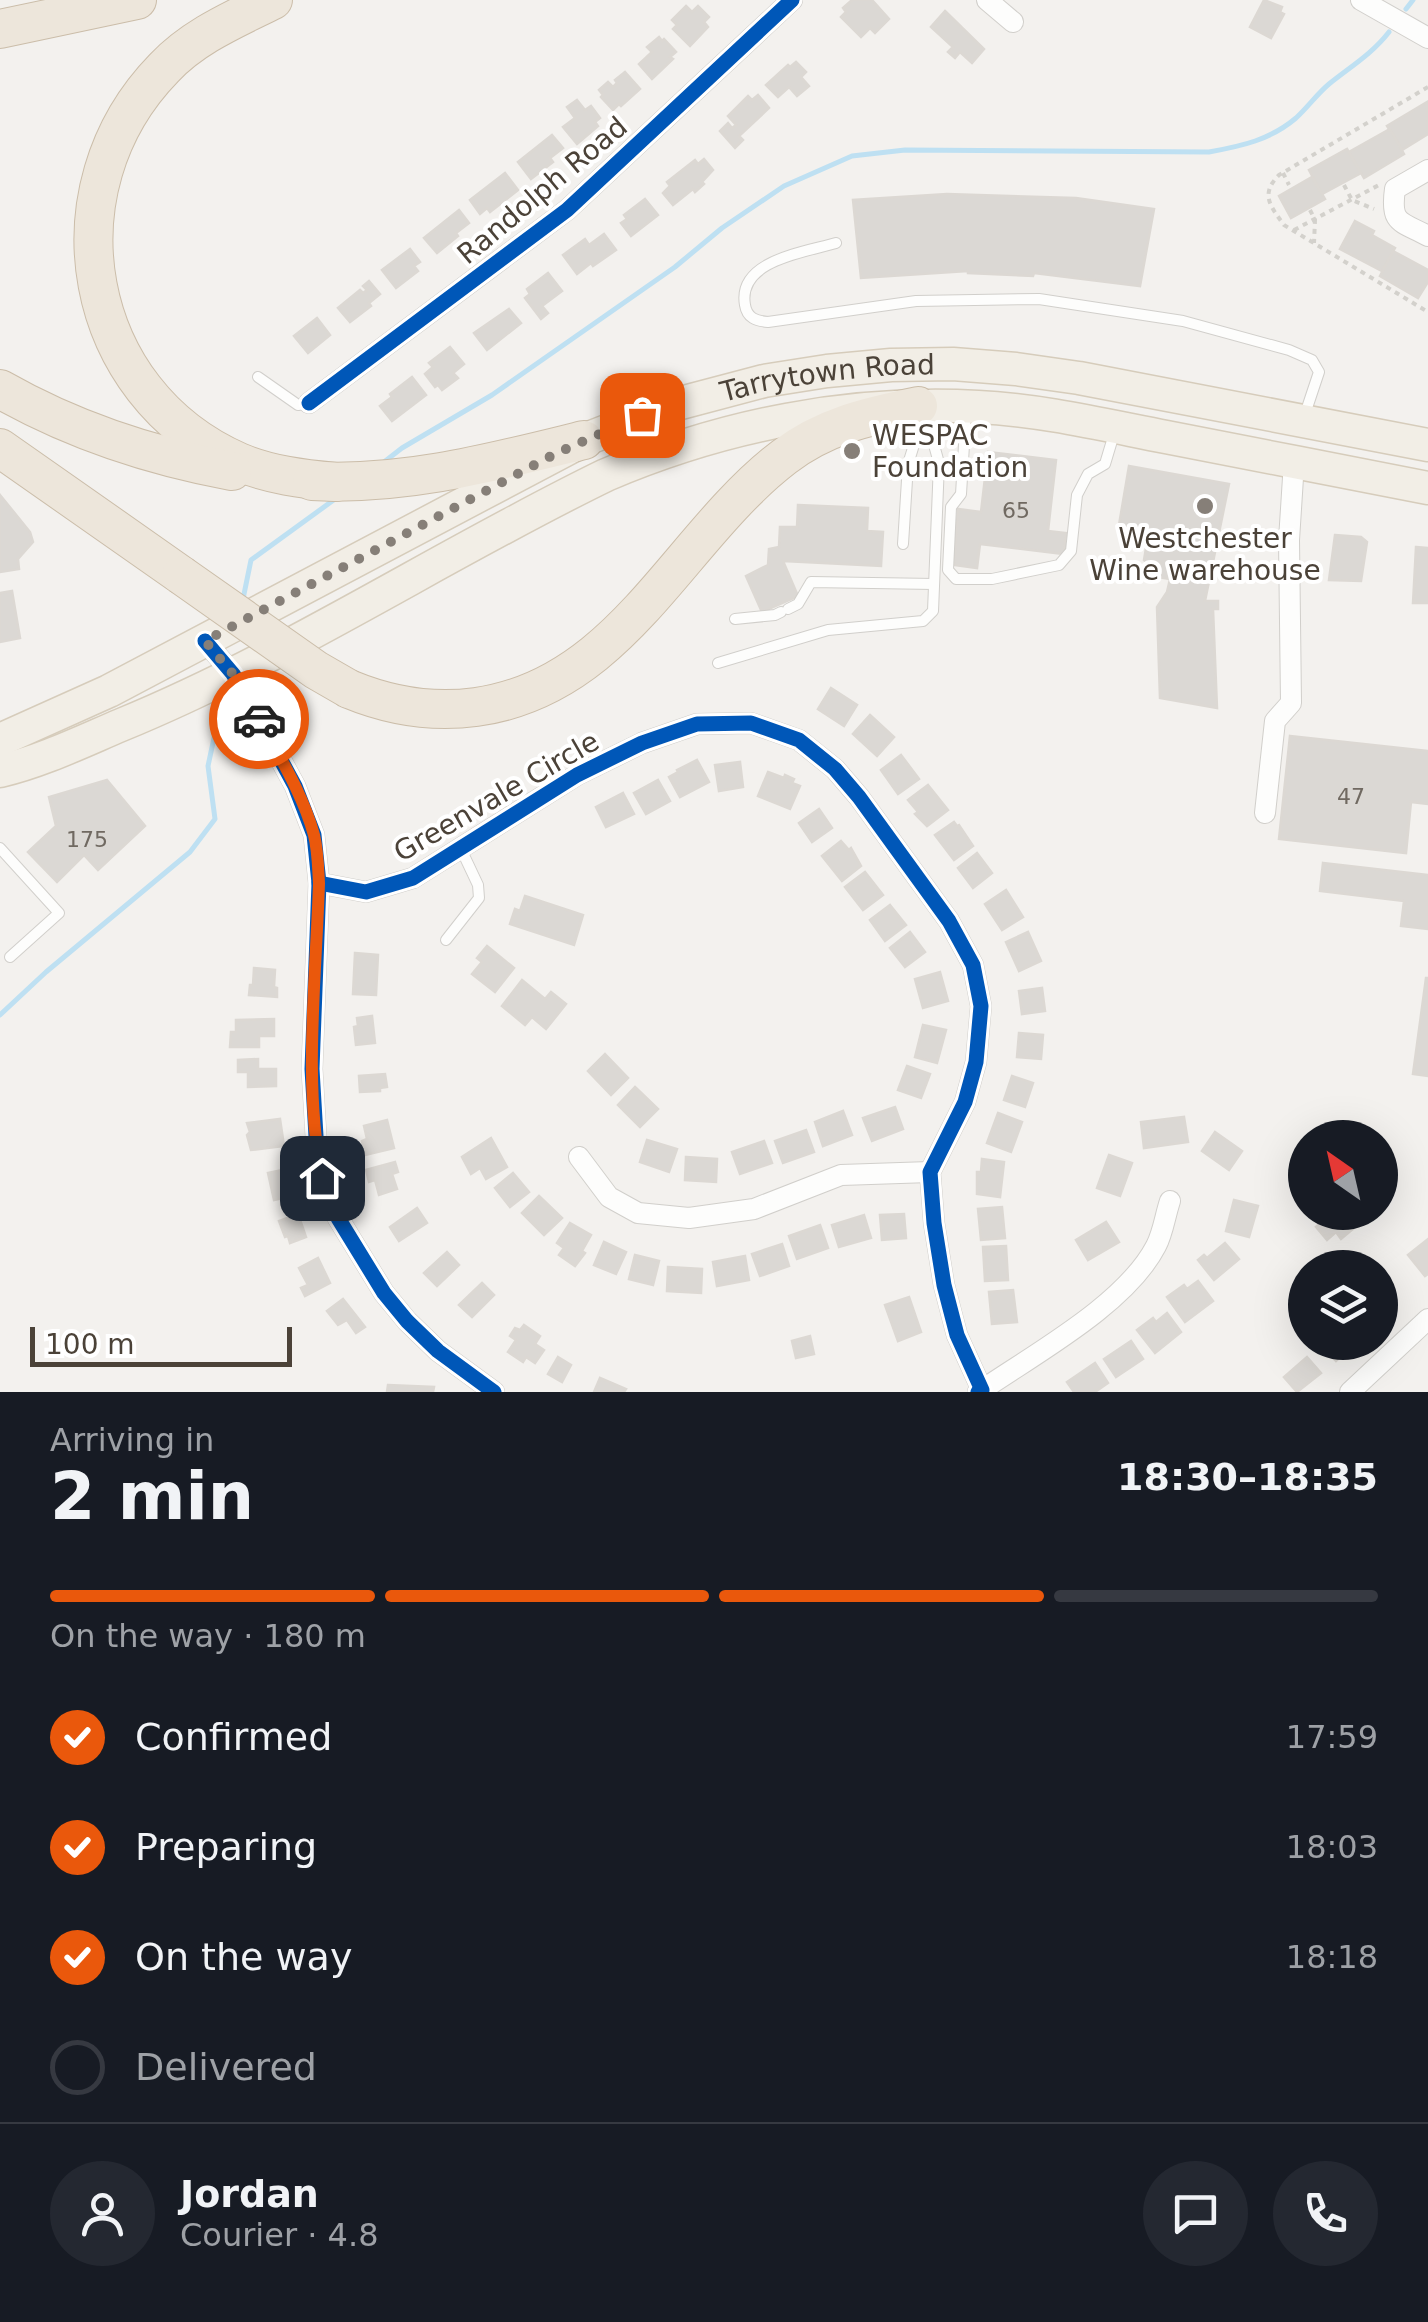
<!DOCTYPE html>
<meta charset="utf-8">
<style>
:root{--surface:#171b24;--page:#242831;--text:#f1f3f6;--muted:#9ea1a6;--line:#363941;--accent:#ea580c}
body{margin:0;font-family:"DejaVu Sans",sans-serif;background:var(--page);color:var(--text);height:100vh;display:flex;flex-direction:column;font-size:38px;white-space:nowrap}
*{box-sizing:border-box;margin:0}
p{font-size:32px;color:var(--muted)}
.icon{flex:none;width:55px;height:55px;fill:none;stroke:currentColor;stroke-width:2;stroke-linecap:round;stroke-linejoin:round}
.map{position:relative;height:1392px;overflow:hidden}
.sheet{display:flex;flex-direction:column;background:var(--surface);flex:1}
.sheet>*{flex:none}
.needle{width:65px;rotate:326deg}
.controls{position:absolute;left:1288px;top:1120px;display:grid;gap:20px}
.controls a{display:grid;place-items:center;width:110px;height:110px;border-radius:50%;background:var(--surface);box-shadow:0 10px 40px #0002;font-size:50px}
.scale{position:absolute;left:30px;bottom:25px;width:262px;box-sizing:border-box;padding-left:10px;border:5px solid #4b4238;border-top:0;font-size:28px;line-height:35px;white-space:nowrap;color:#4b4238;-webkit-text-stroke:8px #fff;paint-order:stroke}
.pin{position:absolute;display:grid;place-items:center;width:85px;height:85px;color:#fff;margin:-42px;border-radius:20px;box-shadow:0 5px 15px #0006}
.courier{position:absolute;display:grid;place-items:center;width:100px;height:100px;margin:-50px;border:8px solid #ea580c;border-radius:50%;background:#fff;color:#222;box-shadow:0 2px 12px #0007}
.summary em{font-style:normal;font-weight:800}
.summary div{display:flex;flex-direction:column-reverse}
.summary{display:flex;align-items:center;justify-content:space-between;height:170px;padding:0 50px}
h1{font-size:65px;font-weight:800;line-height:75px}
.bar{display:grid;grid-template-columns:repeat(4,1fr);gap:15px 10px;align-content:center;height:120px;padding:0 50px}
.bar i{height:12px;border-radius:8px;background:var(--line)}
.bar .selected{background:var(--accent)}
.bar p{grid-column:span 4}
.line{display:flex;align-items:center;gap:25px;padding:0 50px;border-top:2px solid var(--line)}
.line div{flex:1}
.round{display:grid;place-items:center;flex:none;width:105px;height:105px;border-radius:52px;background:var(--page)}
ol{padding:0 50px;list-style:none}
li{display:flex;align-items:center;gap:30px;height:110px}
li p{margin-inline-start:auto}
li .icon{padding:10px;border-radius:50%;background:var(--accent);color:#fff;stroke-width:4}
li:last-child{color:var(--muted)}
li i{width:55px;height:55px;border:5px solid var(--line);border-radius:50%}
.map>svg:first-child{display:block}
.lines{fill:none;stroke-linecap:round;stroke-linejoin:round}
.stream{stroke:#bee0f2;stroke-width:5}
.building{fill:#dbd8d4;stroke:#dcd8d3;stroke-width:2.5}
.service-casing{stroke:#d1cfcb;stroke-width:12}
.minor-casing{stroke:#d1cfcb;stroke-width:22}
.primary-casing{stroke:#d6ccbb;stroke-width:35}
.motorway-casing{stroke:#cbbda9;stroke-width:40}
.path{stroke:#d3d1cc;stroke-width:4;stroke-dasharray:5 5;stroke-linecap:butt}
.service{stroke:#fdfdfc;stroke-width:10}
.minor{stroke:#fdfdfc;stroke-width:20}
.primary{stroke:#f2eee6;stroke-width:32}
.motorway{stroke:#ede6db;stroke-width:38}
.motorway-bridge-casing{stroke:#cbbda9;stroke-width:40;stroke-linecap:butt}
.motorway-bridge{stroke:#ede6db;stroke-width:38}
.cycleway-casing{stroke:#fff;stroke-width:21}
.cycleway{stroke:#0057b8;stroke-width:15}
.done{stroke:#867f78;stroke-width:10;stroke-dasharray:0 18}
.route{stroke:#ea580c;stroke-width:12}
.poi-dot{fill:#867f78;stroke:#fff;stroke-width:4}
.labels{text-anchor:middle;stroke-width:8;stroke-linejoin:round;paint-order:stroke}
.number-label{font-size:22px;fill:#706961}
.street-label{font-size:28px;fill:#4b4238;stroke:#fff}
.poi-label{font-size:28px;fill:#4b4238;stroke:#fff;text-anchor:start}
</style>
<div class="map">
<svg width="1428" height="1392" viewBox="0 0 1428 1392">
<rect width="100%" height="100%" fill="#f3f1ee"/>
<g class="lines">
<g class="stream">
<path d="M1406 9 1413 0"/>
<path d="M384 462 402 448 492 395 675 267 722 228 784 186 852 156 905 150 1209 152C1242 146 1270 140 1296 118 1308 107 1317 94 1329 84 1350 67 1372 54 1389 32"/>
<path d="M243 599 251 560 335 499"/>
<path d="M0 1015 46 972 190 852 215 819 208 766 224 691"/>
</g>
</g>
<g class="building">
<path d="M852 0H872L889 19 875 33 870 28 861 37 841 17 846 12 843 8Z"/>
<path d="M1264 0 1282 7 1280 12 1284 14 1271 38 1250 27Z"/>
<path d="M686 6 692 12 698 6 709 17 704 22 708 27 690 46 673 29 677 25 672 20Z"/>
<path d="M945 11 984 49 972 63 960 52 955 58 948 52 953 47 931 27Z"/>
<path d="M659 37 662 41 664 39 676 52 670 57 673 59 652 79 639 64 652 52 647 47Z"/>
<path d="M796 62 806 72 801 77 809 86 797 96 789 87 778 97 766 85 788 65 790 67Z"/>
<path d="M625 72 640 89 621 106 619 104 613 110 601 97 603 95 599 90 608 82 613 87 617 83 615 80Z"/>
<path d="M758 95 769 108 739 136 743 140 735 148 720 131 728 123 732 128 736 125 728 116 748 96 752 100Z"/>
<path d="M577 100 585 110 591 106 600 118 595 122 598 126 577 144 563 127 575 118 567 107Z"/>
<path d="M1427 102 1428 134 1402 150 1387 126Z"/>
<path d="M1390 129 1404 154 1364 178 1349 152Z"/>
<path d="M552 135 563 148 550 158 553 162 531 179 518 162Z"/>
<path d="M1347 149 1361 173 1322 194 1309 170Z"/>
<path d="M704 159 713 170 702 182 704 184 695 192 693 189 673 205 663 193 670 186 667 182 695 160 698 164Z"/>
<path d="M505 173 518 190 490 212 487 208 480 214 470 200Z"/>
<path d="M1312 177 1325 199 1291 218 1279 196Z"/>
<path d="M947 194 1076 198 1154 209 1140 286 1034 273 1033 276 968 273V271L861 278 853 200Z"/>
<path d="M645 199 658 215 631 236 621 223 627 219 624 215Z"/>
<path d="M459 210 469 223 456 233 458 236 437 253 424 238Z"/>
<path d="M1355 221 1374 231 1372 235 1395 248 1382 271 1340 249Z"/>
<path d="M604 234 616 250 593 266 591 263 577 274 563 255 585 239 589 245Z"/>
<path d="M410 249 420 262 414 266 418 271 396 288 382 270Z"/>
<path d="M1393 251 1428 270V282L1418 298 1380 276Z"/>
<path d="M548 273 562 291 542 306 548 313 541 319 525 298 530 294 527 289Z"/>
<path d="M369 281 380 294 369 303 371 306 350 322 338 308 360 290 363 293 367 290 363 286Z"/>
<path d="M509 309 521 323 487 350 474 333Z"/>
<path d="M317 318 330 335 308 353 294 336Z"/>
<path d="M450 347 464 364 453 373 458 378 442 390 438 385 435 387 425 374 433 367 429 363Z"/>
<path d="M412 377 426 395 392 421 380 406 392 397 390 394Z"/>
<path d="M988 452 1056 460 1048 531 1066 533 1064 554 980 544 977 568 954 565 958 509 981 512Z"/>
<path d="M1129 466 1229 484 1205 601H1218V609H1213L1217 708 1160 698 1157 607 1167 592 1170 579 1157 577 1160 564 1154 569 1144 560 1146 548 1155 549 1158 532 1119 525Z"/>
<path d="M0 495 30 532 33 542 18 559 19 569 0 572Z"/>
<path d="M798 505 868 508 867 531 883 532 881 566 783 561 798 596 762 612 746 576 768 565 769 549 779 547 780 527H797Z"/>
<path d="M1335 535 1361 537 1367 542 1361 581 1329 580Z"/>
<path d="M1416 547 1428 548V603H1413Z"/>
<path d="M12 591 20 638 0 642V593Z"/>
<path d="M831 688 857 705 844 726 818 709Z"/>
<path d="M870 715 894 737 877 756 853 734Z"/>
<path d="M1290 736 1428 751V804L1411 802 1406 853 1279 839Z"/>
<path d="M901 755 919 779 898 794 881 770Z"/>
<path d="M697 760 709 782 680 797 669 777 678 772 677 770Z"/>
<path d="M740 762 743 787 719 791 715 765Z"/>
<path d="M768 772 784 778 785 775 794 779 792 783 800 786 790 809 758 796Z"/>
<path d="M107 780 145 826 98 870 84 855 57 882 28 852 56 826 49 797Z"/>
<path d="M658 780 670 801 646 814 634 793Z"/>
<path d="M928 785 948 810 927 826 915 814 918 812 908 800Z"/>
<path d="M623 793 634 814 606 827 596 807Z"/>
<path d="M819 809 832 828 812 842 799 823Z"/>
<path d="M954 822 957 826 959 825 973 846 954 860 935 835Z"/>
<path d="M841 841 849 850 851 848 861 866 842 881 822 856Z"/>
<path d="M977 853 992 873 973 888 958 868Z"/>
<path d="M1323 863 1428 875V929L1401 926 1404 901 1320 891Z"/>
<path d="M865 872 883 895 863 910 845 887Z"/>
<path d="M1006 890 1023 917 1002 930 985 904Z"/>
<path d="M525 896 583 915 574 945 510 924 515 909 520 911Z"/>
<path d="M890 905 906 925 885 941 870 920Z"/>
<path d="M910 932 925 952 905 967 890 948Z"/>
<path d="M1028 932 1041 961 1019 971 1006 942Z"/>
<path d="M487 946 514 968 495 992 472 974 482 962 477 958Z"/>
<path d="M355 953 378 955 376 995 353 994Z"/>
<path d="M254 968 275 970 274 987 277 988V997L249 995 250 985H253Z"/>
<path d="M940 972 948 1001 923 1008 915 979Z"/>
<path d="M1426 978H1428V1076L1413 1074Z"/>
<path d="M522 980 545 999 551 992 566 1004 546 1029 532 1017 525 1025 502 1006Z"/>
<path d="M1042 988 1045 1011 1022 1014 1019 991Z"/>
<path d="M372 1016 375 1043 356 1045 354 1027 358 1026 357 1018Z"/>
<path d="M274 1019V1036H259V1047H230L231 1032H236V1020Z"/>
<path d="M923 1025 946 1030 937 1063 915 1057Z"/>
<path d="M1019 1033 1043 1035 1041 1059 1017 1057Z"/>
<path d="M605 1054 628 1078 611 1095 588 1071Z"/>
<path d="M258 1059V1069H276V1086L248 1087V1072H238V1060Z"/>
<path d="M907 1066 930 1074 921 1098 898 1090Z"/>
<path d="M385 1074 387 1087 380 1088V1091L360 1092 359 1076Z"/>
<path d="M1012 1076 1033 1083 1025 1107 1004 1100Z"/>
<path d="M635 1087 658 1109 640 1127 618 1105Z"/>
<path d="M895 1107 903 1129 872 1141 863 1118Z"/>
<path d="M843 1111 852 1135 823 1146 815 1122Z"/>
<path d="M998 1113 1022 1122 1011 1152 987 1143Z"/>
<path d="M1184 1117 1188 1142 1144 1148 1141 1122Z"/>
<path d="M280 1119 284 1146 251 1150 247 1135 250 1132 247 1123Z"/>
<path d="M387 1120 394 1148 365 1155 362 1141 367 1139 364 1126Z"/>
<path d="M806 1130 814 1152 783 1163 775 1141Z"/>
<path d="M1215 1132 1242 1151 1229 1170 1202 1151Z"/>
<path d="M491 1138 507 1167 486 1179 480 1168 471 1174 462 1157Z"/>
<path d="M647 1140 677 1149 669 1172 640 1162Z"/>
<path d="M764 1141 772 1163 740 1174 732 1152Z"/>
<path d="M1109 1155 1132 1163 1120 1196 1097 1188Z"/>
<path d="M686 1157 717 1159 716 1182 685 1180Z"/>
<path d="M982 1159 1004 1162 1000 1197 977 1194V1172H981Z"/>
<path d="M395 1162 398 1172 392 1174 397 1189 379 1195 375 1180 369 1182 366 1170Z"/>
<path d="M287 1169 293 1196 274 1200 268 1173Z"/>
<path d="M513 1173 529 1192 510 1207 495 1188Z"/>
<path d="M539 1196 562 1218 544 1235 522 1213Z"/>
<path d="M1234 1200 1258 1206 1249 1237 1226 1231Z"/>
<path d="M1002 1207 1005 1238 981 1240 978 1209Z"/>
<path d="M417 1208 427 1223 399 1241 390 1227Z"/>
<path d="M1333 1212H1362L1366 1218 1341 1239 1336 1232 1327 1240 1316 1227Z"/>
<path d="M298 1214 306 1237 290 1243 288 1236 285 1237 279 1221Z"/>
<path d="M904 1214 906 1238 882 1240 880 1215Z"/>
<path d="M864 1215 871 1238 839 1247 832 1225Z"/>
<path d="M1106 1222 1119 1242 1088 1260 1076 1240Z"/>
<path d="M570 1223 591 1235 582 1251 585 1253 575 1266 559 1255 564 1248 557 1243Z"/>
<path d="M820 1225 828 1248 797 1259 789 1236Z"/>
<path d="M1428 1239V1274L1425 1276 1408 1255Z"/>
<path d="M604 1242 626 1252 616 1274 594 1265Z"/>
<path d="M1225 1243 1239 1259 1214 1280 1198 1260 1204 1255 1207 1258Z"/>
<path d="M782 1244 789 1266 760 1276 752 1254Z"/>
<path d="M1006 1246 1008 1280 985 1281 983 1247Z"/>
<path d="M447 1252 459 1265 437 1286 424 1273Z"/>
<path d="M635 1255 659 1261 653 1285 629 1279Z"/>
<path d="M745 1256 749 1280 717 1286 713 1262Z"/>
<path d="M318 1258 330 1283 305 1296 301 1288 308 1285 299 1268Z"/>
<path d="M668 1267 702 1269 701 1293 667 1291Z"/>
<path d="M1198 1281 1213 1301 1185 1322 1167 1297 1184 1285 1187 1289Z"/>
<path d="M482 1283 494 1295 472 1317 459 1305Z"/>
<path d="M1013 1290 1017 1322 992 1324 989 1292Z"/>
<path d="M909 1297 921 1332 898 1341 885 1305Z"/>
<path d="M343 1299 365 1327 356 1333 347 1320 338 1325 327 1311Z"/>
<path d="M1167 1313 1181 1332 1155 1353 1137 1330 1153 1318 1156 1322Z"/>
<path d="M524 1325 540 1336 535 1344 544 1350 535 1363 526 1357 523 1362 508 1352 516 1340 510 1336 515 1328 520 1330Z"/>
<path d="M810 1336 814 1354 796 1358 792 1341Z"/>
<path d="M1131 1341 1143 1359 1116 1377 1104 1359Z"/>
<path d="M1323 1342H1356L1336 1361 1321 1345Z"/>
<path d="M558 1357 571 1365 562 1382 548 1374Z"/>
<path d="M1307 1357 1321 1373 1297 1392 1284 1377Z"/>
<path d="M1095 1363 1108 1383 1095 1392H1074L1067 1382Z"/>
<path d="M600 1378 626 1389 624 1392H594Z"/>
<path d="M388 1385 434 1387 433 1392H387Z"/>
</g>
<g class="lines">
<g class="service-casing">
<g id="service">
<path d="M836 243C806 252 737 260 745 305 747 318 756 321 768 322L916 301 1039 299 1183 321 1289 350 1312 360 1319 372 1304 417"/>
<path d="M258 377 298 405 309 403"/>
<path d="M966 412 961 494 951 507 948 570 956 579H992L1059 565 1071 551 1077 495 1088 474 1105 464 1114 434"/>
<path d="M903 544 908 464 913 448 911 433 914 416"/>
<path d="M788 609 798 604 811 582 934 584"/>
<path d="M735 619 775 615 781 612"/>
<path d="M718 663 828 630 923 621 933 611 939 463 934 445 938 412"/>
<path d="M0 848 59 913 10 957"/>
<path d="M446 940 479 898 478 885 461 849"/>
</g>
</g>
<g class="minor-casing">
<g id="minor">
<path d="M987 0 1013 22"/>
<path d="M1361 0 1428 38"/>
<path d="M1428 170 1395 189C1390 224 1400 221 1428 236"/>
<path d="M309 403 567 210 792 0"/>
<path d="M205 641 233 674 244 692 295 786 314 835 319 883 312 1069 317 1153 322 1178 338 1218 384 1293 407 1321 438 1351 494 1392"/>
<path d="M1265 813 1275 721 1291 703 1289 540 1294 462"/>
<path d="M319 883 366 892 413 878 577 775 642 743 697 724 751 723 799 740 835 769 859 797 949 921 973 965 981 1006 976 1062 965 1102 930 1172 934 1223 944 1285 957 1335 982 1390 978 1392"/>
<path d="M579 1157 609 1197 638 1213 689 1218 754 1209 841 1175 930 1172"/>
<path d="M982 1390C1036 1353 1126 1304 1156 1246 1163 1233 1165 1216 1170 1201"/>
<path d="M1350 1392 1428 1319"/>
</g>
</g>
<g class="primary-casing">
<g id="primary">
<path id="s1" d="M0 740 109 691 584 440 673 405 764 381 827 371 891 365 953 364 1016 369 1079 378 1428 445"/>
<path d="M0 771C42 761 81 742 121 725 289 656 443 554 606 475 723 425 850 400 978 407 1041 410 1104 425 1166 437 1253 454 1341 471 1428 488"/>
</g>
</g>
<g class="motorway-casing">
<g id="motorway">
<path d="M273 0C235 19 194 36 164 68 45 190 81 393 239 462 270 475 303 479 336 482"/>
<path d="M0 29 137 0"/>
<path d="M0 389C72 430 151 456 232 471"/>
<path d="M0 448 181 575"/>
<path d="M312 481C405 486 494 462 584 440"/>
<path d="M349 689C390 706 432 713 476 707 622 687 677 539 784 457 824 426 869 416 918 406"/>
</g>
</g>
<g class="path">
<path d="M1428 87 1279 175C1260 194 1270 206 1284 225L1428 312"/>
<path d="M1283 173 1289 185"/>
<path d="M1344 185 1352 200 1374 209"/>
<path d="M1310 210 1315 220 1314 243"/>
<path d="M1294 230 1379 185"/>
</g>
<use href="#service" class="service"/>
<use href="#minor" class="minor"/>
<use href="#primary" class="primary"/>
<use href="#motorway" class="motorway"/>
<g class="motorway-bridge-casing">
<path id="motorway-bridge" d="M181 575 316 670 349 689"/>
</g>
<use href="#motorway-bridge" class="motorway-bridge"/>
<g class="cycleway-casing">
<g id="cycleway">
<path d="M309 403 567 210 792 0"/>
<path d="M205 641 233 674 244 692 295 786 314 835 319 883 312 1069 317 1153 322 1178 338 1218 384 1293 407 1321 438 1351 494 1392"/>
<path d="M319 883 366 892 413 878 577 775 642 743 697 724 751 723 799 740 835 769 859 797 949 921 973 965 981 1006 976 1062 965 1102 930 1172 934 1223 944 1285 957 1335 982 1390 978 1392"/>
</g>
</g>
<use href="#cycleway" class="cycleway"/>
</g>
<g class="lines">
<path class="done" d="M259 719 233 674 205 641 555 454 642 415"/>
<path class="route" d="M259 719C279 756 303 794 314 835 318 851 318 867 319 883 316 979 303 1084 322 1178"/>
</g>
<g class="poi-dot">
<circle cx="852" cy="451" r="10"/>
<circle cx="1205" cy="506" r="10"/>
</g>
<g class="labels">
<g class="number-label">
<text x="1016" y="518">65</text>
<text x="1351" y="804">47</text>
<text x="87" y="847">175</text>
</g>
<g class="street-label">
<text transform="translate(542 190) rotate(-40)" y="10">Randolph Road</text>
<text dy="10" stroke="none"><textPath href="#s1" startOffset="910">Tarrytown Road</textPath></text>
<text transform="translate(496 796) rotate(-30)" y="10">Greenvale Circle</text>
</g>
<g class="poi-label">
<text x="872" y="445">WESPAC<tspan x="872" dy="32">Foundation</tspan></text>
<text x="1205" y="548" text-anchor="middle">Westchester<tspan x="1205" dy="32">Wine warehouse</tspan></text>
</g>
</g>
</svg>
<div class="controls">
<a><svg class="needle" viewBox="-14 -14 28 28"><path d="M0-13l5 13h-10z" fill="#e53935"/><path d="M0 13l5-13h-10z" fill="#9ea1a6"/></svg></a>
<a><svg class="icon" aria-label="layers" viewBox="0 0 24 24"><path d="M12 4l9 5-9 5-9-5zM3 14l9 5 9-5"/></svg></a>
</div>
<div class="scale">100 m</div>
<div class="pin" style="left:642px;top:415px;background:#ea580c"><svg class="icon" aria-label="bag" viewBox="0 0 24 24"><path d="M5 8h14l-1 12H6zM9 8a3 3 0 0 1 6 0"/></svg></div>
<div class="pin" style="left:322px;top:1178px;background:#1f2937"><svg class="icon" aria-label="home" viewBox="0 0 24 24"><path d="M3 11l9-7 9 7M6 9v11h12V9"/></svg></div>
<div class="courier" style="left:259px;top:719px"><svg class="icon" aria-label="car" viewBox="0 0 24 24"><path d="M5 17H2v-5l4-1 3-4h7l3 4 3 1v5h-3M9 17h6M6 11h13"/><circle cx="7" cy="17" r="2"/><circle cx="17" cy="17" r="2"/></svg></div>
</div>
<section class="sheet">
<div class="summary"><div><h1>2 min</h1><p>Arriving in</p></div><em>18:30–18:35</em></div>
<div class="bar"><i class="selected"></i><i class="selected"></i><i class="selected"></i><i></i><p>On the way · 180 m</p></div>
<ol>
<li><svg class="icon" aria-label="check" viewBox="0 0 24 24"><path d="M5 12l5 5 9-10"/></svg>Confirmed<p>17:59</p></li>
<li><svg class="icon" aria-label="check" viewBox="0 0 24 24"><path d="M5 12l5 5 9-10"/></svg>Preparing<p>18:03</p></li>
<li><svg class="icon" aria-label="check" viewBox="0 0 24 24"><path d="M5 12l5 5 9-10"/></svg>On the way<p>18:18</p></li>
<li><i></i>Delivered</li>
</ol>
<div class="line" style="height:180px"><a class="round"><svg class="icon" aria-label="person" viewBox="0 0 24 24"><circle cx="12" cy="8" r="4"/><path d="M4 21q1-7 8-7t8 7"/></svg></a><div><b>Jordan</b><p>Courier · 4.8</p></div><a class="round"><svg class="icon" aria-label="chat" viewBox="0 0 24 24"><path d="M4 5h16v11H9l-5 4z"/></svg></a><a class="round"><svg class="icon" aria-label="phone" viewBox="0 0 24 24"><path d="M5 4h4l2 5-3 2q2 4 5 5l2-3 5 2v4C11 20 4 13 5 4z"/></svg></a></div>
</section>
